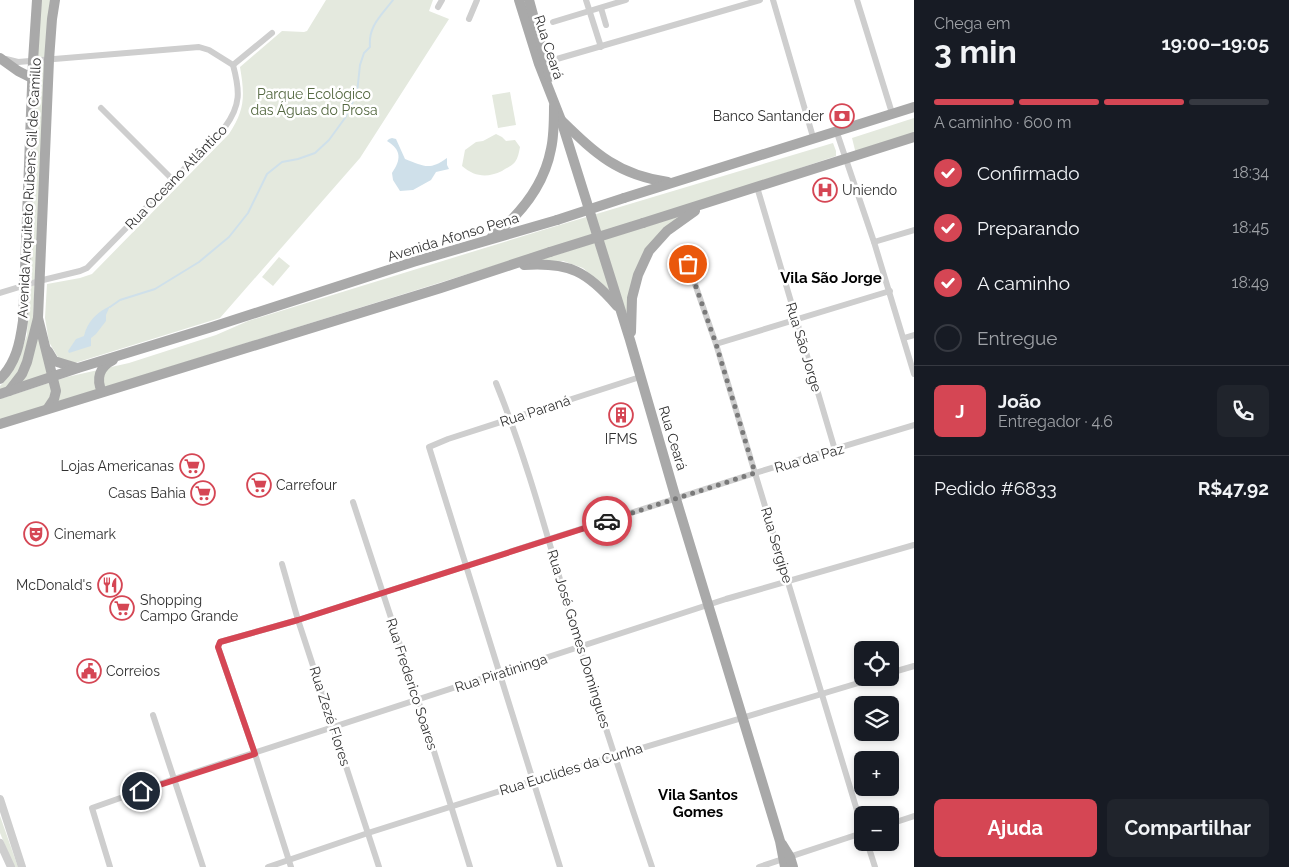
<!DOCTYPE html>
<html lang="pt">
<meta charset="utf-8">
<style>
:root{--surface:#171b24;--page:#20242c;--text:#f1f3f6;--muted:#9ea1a6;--line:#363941;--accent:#d54654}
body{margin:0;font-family:Raleway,sans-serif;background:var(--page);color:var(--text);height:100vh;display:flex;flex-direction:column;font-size:19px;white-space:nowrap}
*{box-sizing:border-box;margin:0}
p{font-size:16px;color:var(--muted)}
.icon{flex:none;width:28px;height:28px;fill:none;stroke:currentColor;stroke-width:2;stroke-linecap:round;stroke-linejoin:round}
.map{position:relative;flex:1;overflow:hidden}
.sheet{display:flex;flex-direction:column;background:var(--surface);width:375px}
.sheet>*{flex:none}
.fabs{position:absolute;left:854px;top:641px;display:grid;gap:10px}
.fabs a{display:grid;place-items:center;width:45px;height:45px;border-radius:8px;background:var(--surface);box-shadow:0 2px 8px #0003;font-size:25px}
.pin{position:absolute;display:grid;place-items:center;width:42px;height:42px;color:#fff;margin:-21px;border:2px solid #fff;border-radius:50%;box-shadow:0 1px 5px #0007}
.courier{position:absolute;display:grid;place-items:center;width:50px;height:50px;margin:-25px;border:4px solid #d54654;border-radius:50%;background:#fff;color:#222;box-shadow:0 1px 6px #0007}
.overview em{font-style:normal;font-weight:700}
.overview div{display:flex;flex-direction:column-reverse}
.overview{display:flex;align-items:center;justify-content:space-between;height:85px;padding:0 20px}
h1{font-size:32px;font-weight:700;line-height:38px}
.bar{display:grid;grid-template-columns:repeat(4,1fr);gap:8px 5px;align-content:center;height:60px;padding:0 20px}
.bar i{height:6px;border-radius:4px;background:var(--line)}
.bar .current{background:var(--accent)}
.bar p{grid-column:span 4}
.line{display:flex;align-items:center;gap:12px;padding:0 20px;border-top:1px solid var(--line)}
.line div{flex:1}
.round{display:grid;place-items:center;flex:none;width:52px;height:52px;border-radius:8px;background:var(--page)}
ol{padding:0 20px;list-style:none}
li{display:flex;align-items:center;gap:15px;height:55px}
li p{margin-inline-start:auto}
li .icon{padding:5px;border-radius:50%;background:var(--accent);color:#fff;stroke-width:4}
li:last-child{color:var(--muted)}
li i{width:28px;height:28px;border:2px solid var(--line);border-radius:50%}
.cta{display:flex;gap:10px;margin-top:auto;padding:10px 20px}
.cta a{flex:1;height:58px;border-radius:8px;background:var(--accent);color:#fff;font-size:20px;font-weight:700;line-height:58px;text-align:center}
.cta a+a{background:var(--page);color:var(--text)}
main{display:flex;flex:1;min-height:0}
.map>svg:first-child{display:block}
.green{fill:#e4e9de}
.water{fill:#cfe0ea}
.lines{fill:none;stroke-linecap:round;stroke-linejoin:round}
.stream{stroke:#cfe0ea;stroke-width:2}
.minor{stroke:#cecece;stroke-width:6}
.tertiary{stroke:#cecece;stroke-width:8}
.primary{stroke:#a9a9a9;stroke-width:10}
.primary-bridge{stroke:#a9a9a9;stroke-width:10}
.done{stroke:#797979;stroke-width:5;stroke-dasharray:0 9}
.route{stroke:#d54654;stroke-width:6}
.labels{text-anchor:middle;stroke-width:5;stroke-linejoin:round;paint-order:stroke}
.street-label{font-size:14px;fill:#313131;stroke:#fff}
.park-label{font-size:14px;fill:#556942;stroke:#fff}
.poi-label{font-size:14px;fill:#313131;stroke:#fff;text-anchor:start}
.neighbourhood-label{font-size:15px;font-weight:bold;fill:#000;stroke:#fff}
</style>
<main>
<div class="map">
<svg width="914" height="867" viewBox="0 0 914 867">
<rect width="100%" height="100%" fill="#fff"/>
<g class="green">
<path d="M40 0H53L33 316 49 373 0 391V386C15 372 20 354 27 335Z"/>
<path d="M326 0H433L429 11 449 19 360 158 220 318 75 363 59 359 49 342 45 318 47 284 80 278 92 274 229 134C245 110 245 96 240 67L282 31 304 32 307 31Z"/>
<path d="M510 92 516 125 498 128 492 95Z"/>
<path d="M914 118V135L856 154 852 138Z"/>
<path d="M496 134 502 137 506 141 515 140 520 147C519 152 518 158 515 162 512 166 506 168 502 171 487 178 475 177 462 166L465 150 476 142 483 141Z"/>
<path d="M833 143 836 151V156L705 200 0 420V399L67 377 129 363 216 335 248 321 543 230Z"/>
<path d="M686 214 647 249 630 322 626 311 600 283 583 268 563 261 530 263Z"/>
<path d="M279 257 290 266 273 286 262 277Z"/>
<path d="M0 816 18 867H14L0 833Z"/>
</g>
<g class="water">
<path d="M392 138 396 139 405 159C424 166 429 171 447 158V165L449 169 436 172 431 180 413 190 400 191 393 180 392 173C401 160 402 150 387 141L389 139Z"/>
<path d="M110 306 106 315V321L96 334 91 338V346L69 353 68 351 76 339 84 336C87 322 97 312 110 306Z"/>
</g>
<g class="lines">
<path class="stream" d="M110 307 120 300 155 289 199 262 229 237 248 213 267 174 282 162 298 159 315 153 329 140 345 118 357 93 360 65 364 53 370 47C368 26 381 16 393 0"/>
<g class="minor">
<path d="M586 0 601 47"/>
<path d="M773 0 813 137"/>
<path d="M857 0 892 113"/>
<path d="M438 7 442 0"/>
<path d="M601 8 606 25"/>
<path d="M469 19 477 0"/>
<path d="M553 22 626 0"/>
<path d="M543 63 760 0"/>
<path d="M233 65 272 33"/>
<path d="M101 108 174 181"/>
<path d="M836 130 874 242 914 374"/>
<path d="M757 187 835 450"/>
<path d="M874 242 914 230"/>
<path d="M688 264 716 344 862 827"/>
<path d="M0 293 39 281 80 271 87 268 225 127C241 105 240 91 233 65L209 50 199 47 18 62 6 59"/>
<path d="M904 338 914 335"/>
<path d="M716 344 890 291"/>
<path d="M496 383C531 469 553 559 580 647 603 721 627 794 652 867"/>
<path d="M353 502 418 700 470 867"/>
<path d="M282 564 298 620 379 867"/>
<path d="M890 673 914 666"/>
<path d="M153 715 203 867"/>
<path d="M890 824 914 816"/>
<path d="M867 842 875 867"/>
<path d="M110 867 92 808 174 779 726 599 914 545"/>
<path d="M268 867 368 833 532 781 875 678"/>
<path d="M291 867 255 754 218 647 220 642 298 620 755 473 914 425"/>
<path d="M560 867 429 447 448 439 640 377"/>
<path d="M759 867 862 833"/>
</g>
<g class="tertiary">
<path d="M0 799 22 867"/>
<path d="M0 843 11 867"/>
</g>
<g class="primary">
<path d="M519 0 539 64 561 120 630 340 676 499 780 841 785 867"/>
<path d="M529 0 550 77"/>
<path d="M0 58 18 71 32 78"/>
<path d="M562 121C596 154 618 175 668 182"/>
<path d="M624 198 914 107"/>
<path d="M643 223 914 137"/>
<path d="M491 238C520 215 544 186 551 149 554 136 554 120 554 106"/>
<path d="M524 265C569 262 587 271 617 306"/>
<path d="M38 318 56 391 54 399 48 408"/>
<path d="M631 332 632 298 638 275 649 251 667 231 695 211"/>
<path d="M48 351 54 361 77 368"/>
<path d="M0 379C16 363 20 343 23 321L33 61 37 0"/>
<path d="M9 391 22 374 27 362 38 318 49 60 52 19 55 0"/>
<path d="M102 392C96 379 99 367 113 360"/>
<path d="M0 394 78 368 212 327 413 262 557 220"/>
<path d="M0 424 441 288 550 252"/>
<path d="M782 844 790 857 793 867"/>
</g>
<g class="primary-bridge">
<path d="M557 220 624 198"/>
<path d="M550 252 643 223"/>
</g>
</g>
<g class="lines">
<path class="done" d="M607 521 755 473 716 344 688 264"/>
<path class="route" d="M141 791 255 754 218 647 220 642 298 620 607 521"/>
</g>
<defs>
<g id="bank-ring" transform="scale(1.25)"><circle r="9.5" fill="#fff" stroke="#d54654" stroke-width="1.5"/><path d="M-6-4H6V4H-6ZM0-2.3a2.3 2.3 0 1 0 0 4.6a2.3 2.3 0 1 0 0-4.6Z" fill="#d54654"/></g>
<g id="hospital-ring" transform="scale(1.25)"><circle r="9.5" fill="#fff" stroke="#d54654" stroke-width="1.5"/><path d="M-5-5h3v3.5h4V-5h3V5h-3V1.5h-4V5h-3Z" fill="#d54654"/></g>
<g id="building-ring" transform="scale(1.25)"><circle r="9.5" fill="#fff" stroke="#d54654" stroke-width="1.5"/><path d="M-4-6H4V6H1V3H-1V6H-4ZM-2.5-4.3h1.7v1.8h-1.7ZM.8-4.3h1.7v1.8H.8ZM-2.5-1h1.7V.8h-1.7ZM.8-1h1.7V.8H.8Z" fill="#d54654"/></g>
<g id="supermarket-ring" transform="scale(1.25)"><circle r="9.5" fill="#fff" stroke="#d54654" stroke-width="1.5"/><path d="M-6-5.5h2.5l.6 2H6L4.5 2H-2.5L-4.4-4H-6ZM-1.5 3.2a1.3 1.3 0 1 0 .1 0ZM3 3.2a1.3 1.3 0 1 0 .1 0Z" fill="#d54654"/></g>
<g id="theatre-ring" transform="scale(1.25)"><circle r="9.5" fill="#fff" stroke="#d54654" stroke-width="1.5"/><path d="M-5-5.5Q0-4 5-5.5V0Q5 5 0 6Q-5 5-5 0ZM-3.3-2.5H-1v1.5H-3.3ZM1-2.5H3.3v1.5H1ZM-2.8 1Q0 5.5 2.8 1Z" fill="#d54654"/></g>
<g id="restaurant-ring" transform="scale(1.25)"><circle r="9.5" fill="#fff" stroke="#d54654" stroke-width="1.5"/><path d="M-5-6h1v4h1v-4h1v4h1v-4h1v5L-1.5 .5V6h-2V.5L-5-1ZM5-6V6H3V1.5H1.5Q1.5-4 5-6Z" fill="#d54654"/></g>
<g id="civic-ring" transform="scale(1.25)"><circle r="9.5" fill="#fff" stroke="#d54654" stroke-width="1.5"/><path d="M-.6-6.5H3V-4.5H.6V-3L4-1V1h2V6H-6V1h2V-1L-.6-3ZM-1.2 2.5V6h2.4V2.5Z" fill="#d54654"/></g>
</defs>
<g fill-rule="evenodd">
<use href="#bank-ring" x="842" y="116"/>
<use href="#hospital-ring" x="825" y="190"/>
<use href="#building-ring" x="621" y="415"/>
<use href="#supermarket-ring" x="192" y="466"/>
<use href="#supermarket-ring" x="259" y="485"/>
<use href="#supermarket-ring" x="203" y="493"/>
<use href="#theatre-ring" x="36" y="534"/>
<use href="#restaurant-ring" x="110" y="585"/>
<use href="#supermarket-ring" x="122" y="608"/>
<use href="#civic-ring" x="89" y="671"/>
</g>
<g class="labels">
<g class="street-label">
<text transform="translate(549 47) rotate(72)" y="5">Rua Ceará</text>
<text transform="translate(176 177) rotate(-46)" y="5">Rua Oceano Atlântico</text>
<text transform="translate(29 188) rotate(-87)" y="5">Avenida Arquiteto Rubens Gil de Camillo</text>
<text transform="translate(453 237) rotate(-17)" y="5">Avenida Afonso Pena</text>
<text transform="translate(804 347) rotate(73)" y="5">Rua São Jorge</text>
<text transform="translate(535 411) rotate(-18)" y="5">Rua Paraná</text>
<text transform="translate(673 438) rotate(73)" y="5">Rua Ceará</text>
<text transform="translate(809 458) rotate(-16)" y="5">Rua da Paz</text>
<text transform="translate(777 545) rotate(73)" y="5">Rua Sergipe</text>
<text transform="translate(579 639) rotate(73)" y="5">Rua José Gomes Domingues</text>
<text transform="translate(501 673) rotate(-18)" y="5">Rua Piratininga</text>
<text transform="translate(412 684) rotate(72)" y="5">Rua Frederico Soares</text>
<text transform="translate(330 716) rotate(72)" y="5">Rua Zezé Flores</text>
<text transform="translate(571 769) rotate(-17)" y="5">Rua Euclides da Cunha</text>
</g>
<g class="park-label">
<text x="314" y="99">Parque Ecológico<tspan x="314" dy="16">das Águas do Prosa</tspan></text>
</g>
<g class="poi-label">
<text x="824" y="121" text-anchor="end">Banco Santander</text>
<text x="842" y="195">Uniendo</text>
<text x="621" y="444" text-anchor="middle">IFMS</text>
<text x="174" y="471" text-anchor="end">Lojas Americanas</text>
<text x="276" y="490">Carrefour</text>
<text x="186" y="498" text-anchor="end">Casas Bahia</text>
<text x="54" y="539">Cinemark</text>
<text x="92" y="590" text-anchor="end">McDonald's</text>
<text x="140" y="605">Shopping<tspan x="140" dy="16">Campo Grande</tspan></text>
<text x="106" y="676">Correios</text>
</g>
<g class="neighbourhood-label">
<text x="831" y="283">Vila São Jorge</text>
<text x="698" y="800">Vila Santos<tspan x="698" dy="17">Gomes</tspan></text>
</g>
</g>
</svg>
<div class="fabs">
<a><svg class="icon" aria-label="locate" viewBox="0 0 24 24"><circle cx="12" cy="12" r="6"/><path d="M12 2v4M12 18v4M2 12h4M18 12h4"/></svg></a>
<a><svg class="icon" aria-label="layers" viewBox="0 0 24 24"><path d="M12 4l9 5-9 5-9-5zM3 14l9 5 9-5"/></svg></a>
<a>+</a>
<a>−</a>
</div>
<div class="pin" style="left:688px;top:264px;background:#ea580c"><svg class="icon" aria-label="bag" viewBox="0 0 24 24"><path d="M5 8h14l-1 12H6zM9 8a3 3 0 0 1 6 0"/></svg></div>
<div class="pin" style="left:141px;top:791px;background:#1f2937"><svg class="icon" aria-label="home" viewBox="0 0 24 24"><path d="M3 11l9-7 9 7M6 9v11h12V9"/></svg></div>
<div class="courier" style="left:607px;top:521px"><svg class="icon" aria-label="car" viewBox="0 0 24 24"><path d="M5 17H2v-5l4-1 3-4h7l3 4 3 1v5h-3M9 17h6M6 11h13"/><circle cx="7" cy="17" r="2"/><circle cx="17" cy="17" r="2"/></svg></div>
</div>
<section class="sheet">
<div class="overview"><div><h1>3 min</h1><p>Chega em</p></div><em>19:00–19:05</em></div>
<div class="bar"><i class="current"></i><i class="current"></i><i class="current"></i><i></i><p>A caminho · 600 m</p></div>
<ol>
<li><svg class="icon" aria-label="check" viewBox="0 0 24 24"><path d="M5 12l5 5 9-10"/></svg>Confirmado<p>18:34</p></li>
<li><svg class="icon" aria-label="check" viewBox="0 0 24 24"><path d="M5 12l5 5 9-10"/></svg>Preparando<p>18:45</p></li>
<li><svg class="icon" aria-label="check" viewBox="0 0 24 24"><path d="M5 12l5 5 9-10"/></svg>A caminho<p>18:49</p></li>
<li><i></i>Entregue</li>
</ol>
<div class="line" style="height:90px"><b class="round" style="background:var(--accent);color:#fff">J</b><div><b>João</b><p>Entregador · 4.6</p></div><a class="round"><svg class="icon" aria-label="phone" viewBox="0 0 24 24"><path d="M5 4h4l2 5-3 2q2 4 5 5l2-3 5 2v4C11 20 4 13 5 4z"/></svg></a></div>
<div class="line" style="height:65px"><div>Pedido #6833</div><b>R$47.92</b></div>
<div class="cta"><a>Ajuda</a><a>Compartilhar</a></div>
</section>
</main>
